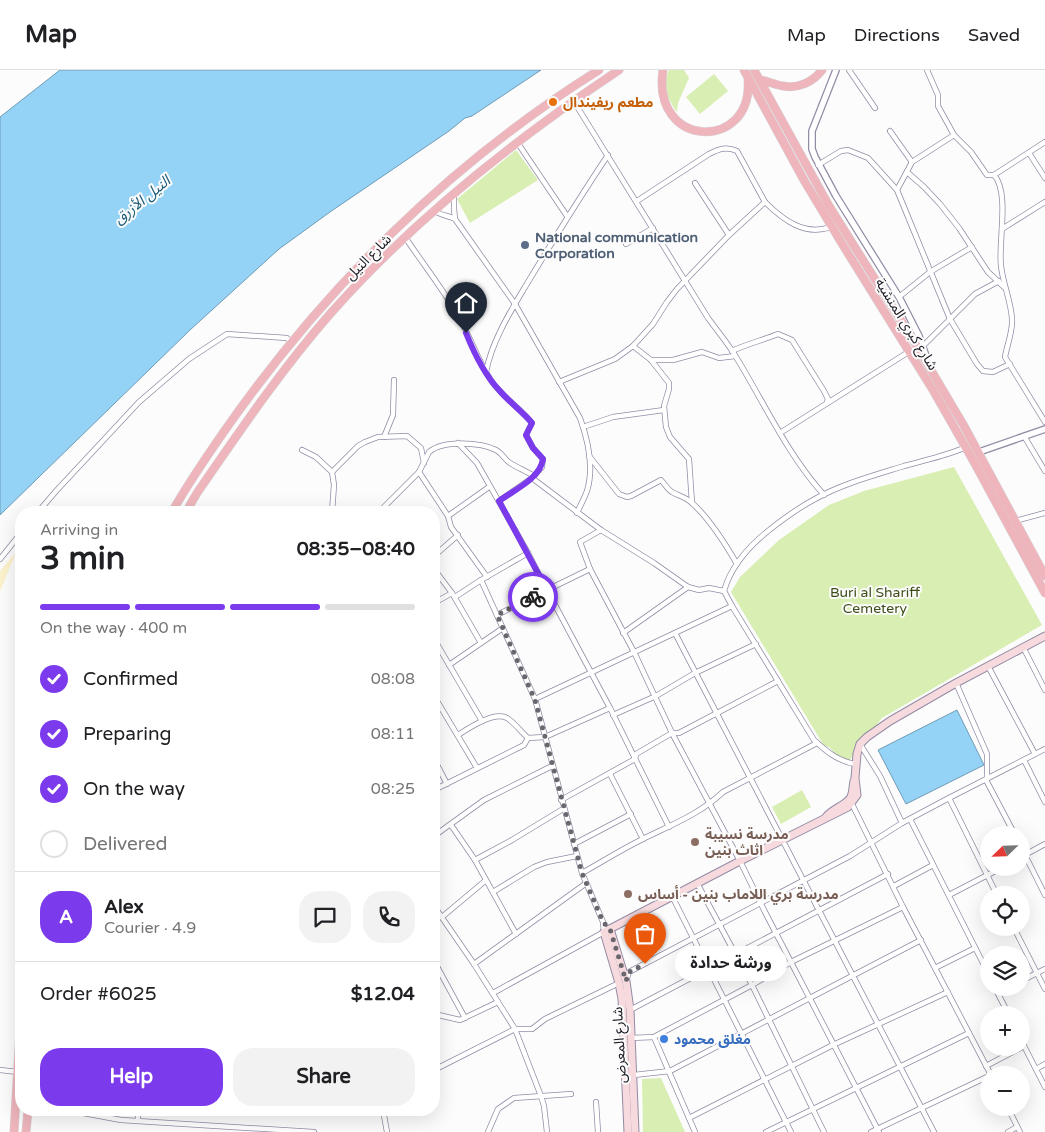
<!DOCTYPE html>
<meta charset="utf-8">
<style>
:root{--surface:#fff;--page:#f2f2f2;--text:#202124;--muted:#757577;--line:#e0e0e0;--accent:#7c3aed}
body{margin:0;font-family:"Varela Round","Noto Sans Arabic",sans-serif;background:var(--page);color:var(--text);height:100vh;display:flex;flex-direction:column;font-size:19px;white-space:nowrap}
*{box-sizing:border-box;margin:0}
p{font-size:16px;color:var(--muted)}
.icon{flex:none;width:28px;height:28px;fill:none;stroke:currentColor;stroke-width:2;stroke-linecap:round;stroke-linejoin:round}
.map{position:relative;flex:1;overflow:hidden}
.sheet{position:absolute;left:15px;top:436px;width:425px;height:610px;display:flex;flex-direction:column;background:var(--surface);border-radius:20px;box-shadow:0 5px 20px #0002}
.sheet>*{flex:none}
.needle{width:32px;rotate:247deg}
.fabs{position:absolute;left:980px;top:756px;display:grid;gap:10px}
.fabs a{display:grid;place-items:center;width:50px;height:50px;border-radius:50%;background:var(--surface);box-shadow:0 5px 20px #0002;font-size:25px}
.pin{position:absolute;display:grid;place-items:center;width:42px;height:42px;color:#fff;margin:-51px -21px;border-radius:50% 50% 50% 0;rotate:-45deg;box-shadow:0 0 5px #0007}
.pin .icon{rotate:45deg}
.courier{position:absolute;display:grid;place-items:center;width:50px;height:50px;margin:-25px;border:4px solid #7c3aed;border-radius:50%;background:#fff;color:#222;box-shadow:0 1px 6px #0007}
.bubble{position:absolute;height:35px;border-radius:18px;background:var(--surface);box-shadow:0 5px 20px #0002;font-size:16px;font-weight:700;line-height:35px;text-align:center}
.summary em{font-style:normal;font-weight:700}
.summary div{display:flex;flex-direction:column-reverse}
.summary{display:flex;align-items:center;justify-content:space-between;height:85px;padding:0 25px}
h1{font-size:32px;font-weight:700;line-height:38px}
.bar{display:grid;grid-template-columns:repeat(4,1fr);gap:8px 5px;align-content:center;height:60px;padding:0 25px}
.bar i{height:6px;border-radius:4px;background:var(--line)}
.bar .current{background:var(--accent)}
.bar p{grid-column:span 4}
.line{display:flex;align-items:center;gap:12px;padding:0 25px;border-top:1px solid var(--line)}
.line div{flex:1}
.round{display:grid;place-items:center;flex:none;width:52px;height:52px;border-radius:20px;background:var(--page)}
ol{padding:0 25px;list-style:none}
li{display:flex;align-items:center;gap:15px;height:55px}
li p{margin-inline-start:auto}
li .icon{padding:5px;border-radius:50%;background:var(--accent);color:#fff;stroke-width:4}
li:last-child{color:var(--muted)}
li i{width:28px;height:28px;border:2px solid var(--line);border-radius:50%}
.action{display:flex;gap:10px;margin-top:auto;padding:10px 25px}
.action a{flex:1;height:58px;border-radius:20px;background:var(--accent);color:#fff;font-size:20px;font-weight:700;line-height:58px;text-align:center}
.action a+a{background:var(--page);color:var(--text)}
header{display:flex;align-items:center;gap:30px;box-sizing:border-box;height:70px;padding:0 25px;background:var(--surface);border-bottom:1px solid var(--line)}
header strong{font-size:24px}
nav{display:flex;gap:28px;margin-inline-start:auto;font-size:18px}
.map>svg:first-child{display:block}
.green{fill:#d9eeb2}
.sand{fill:#fcf2cd}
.water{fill:#94d3f6;stroke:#6f9bb6}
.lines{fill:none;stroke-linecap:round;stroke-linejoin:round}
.minor-casing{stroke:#938ca5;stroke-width:6}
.tertiary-casing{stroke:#938ca5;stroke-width:8}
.secondary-casing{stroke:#938ca5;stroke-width:9}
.primary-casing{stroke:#d6d5d7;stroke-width:9}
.minor{stroke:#fff;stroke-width:4.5}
.tertiary{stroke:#fff;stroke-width:5.5}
.secondary{stroke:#f7dade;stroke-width:7}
.primary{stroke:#eeb5bc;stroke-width:8}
.done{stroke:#69676d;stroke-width:5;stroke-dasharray:0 9}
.route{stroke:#7c3aed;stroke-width:6}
.food-dot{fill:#e8710a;stroke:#fcfcfc;stroke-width:2}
.service-dot{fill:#5c6f8a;stroke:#fcfcfc;stroke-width:2}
.education-dot{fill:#8d6e63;stroke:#fcfcfc;stroke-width:2}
.shop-dot{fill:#3f7fe0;stroke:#fcfcfc;stroke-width:2}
.labels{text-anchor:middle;stroke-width:4;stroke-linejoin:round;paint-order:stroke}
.food-label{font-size:14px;font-weight:bold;fill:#c56008;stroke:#fcfcfc;text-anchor:start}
.service-label{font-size:14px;font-weight:bold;fill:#4e5e75;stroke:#fcfcfc;text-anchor:start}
.street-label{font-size:14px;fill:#1a1720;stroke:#fcfcfc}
.park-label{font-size:14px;fill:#3f4e19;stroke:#fcfcfc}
.education-label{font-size:14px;font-weight:bold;fill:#785e54;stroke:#fcfcfc;text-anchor:start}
.shop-label{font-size:14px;font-weight:bold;fill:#366cbe;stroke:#fcfcfc;text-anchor:start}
.water-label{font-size:15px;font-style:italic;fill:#1c5b78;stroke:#fcfcfc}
</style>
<header>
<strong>Map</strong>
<nav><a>Map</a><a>Directions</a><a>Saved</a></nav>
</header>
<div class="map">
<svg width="1045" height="1062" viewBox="0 0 1045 1062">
<rect width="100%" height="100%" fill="#fcfcfc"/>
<g class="green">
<path d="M669 0H684L689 8 678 33 677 42C672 37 672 31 666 26V7Z"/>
<path d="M714 4 728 21 700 44 686 27Z"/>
<path d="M516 80 538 110 470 153 457 129Z"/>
<path d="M954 397 1042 555 882 648 846 695 829 677 824 676 731 522 740 507 779 470 829 435 864 421Z"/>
<path d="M802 720 811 737 781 754 772 737Z"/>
<path d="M661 1008 685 1062H643L642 1009Z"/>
</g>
<path class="sand" d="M16 482 0 522V501Z"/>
<g class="water">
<path d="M60 0H541L472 46 465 48 449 61 330 142 279 179 190 260 0 445V47Z"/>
<path d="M957 640 984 695 906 734 878 680Z"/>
</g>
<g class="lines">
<g class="minor-casing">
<g id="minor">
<path d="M849 0 875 38"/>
<path d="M927 0 938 25V36L954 65 971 82 987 105H994L1045 72"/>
<path d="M573 30 708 248C716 259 725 270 733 282 763 330 786 383 824 425"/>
<path d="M890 61 912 92"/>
<path d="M517 72 567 146"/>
<path d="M1029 83 1045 108"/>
<path d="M818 95 841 81 848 80 868 88 897 120 950 249 977 294 983 301 993 302 1010 294"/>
<path d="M907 102 924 117 940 134 959 158 988 202 1004 217"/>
<path d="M994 105C1010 122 998 173 1001 196 1003 214 1011 231 1012 249 1013 261 1007 275 1005 287L1045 352"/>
<path d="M695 113 729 165"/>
<path d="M897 120 912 92 954 65"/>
<path d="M454 124V139L455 149 515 234 580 348C588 370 594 398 587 421 584 429 580 436 577 443"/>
<path d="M637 131 709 84C719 79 726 76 737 81L765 132"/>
<path d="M434 140C440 146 448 145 455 149"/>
<path d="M1002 159 1045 132"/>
<path d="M405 167C423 194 443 219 459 247 471 269 478 291 492 312 504 328 520 338 532 353L526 365 533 378 543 389 542 397 532 408 601 460 654 493 688 517 699 520 709 518 724 521"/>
<path d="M626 174 653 158"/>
<path d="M899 227 930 202 972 177"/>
<path d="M633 276 651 290 669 313V319L664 336 666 357 670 367 689 389 692 433"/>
<path d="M922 277 975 224 999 211"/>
<path d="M732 281C747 274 763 270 778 264L792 270 824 321 828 329 827 332"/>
<path d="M651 290H673L702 282 719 288 735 286"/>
<path d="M486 302C492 270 512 239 528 212 554 169 580 127 608 85"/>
<path d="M559 312 615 289 633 276 653 254 667 232 677 219 729 165 765 132C784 151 805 166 831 157"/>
<path d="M583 357 613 347 664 340"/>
<path d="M780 363 910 281"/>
<path d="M1024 366 1045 401"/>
<path d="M384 367 393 345 394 310"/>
<path d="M458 373 477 393 528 483 547 520 590 499 634 582 672 663 740 791 765 842 879 1062"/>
<path d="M302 380 316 387 332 402 334 415 332 442"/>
<path d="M589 386 619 424 627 427 631 426 661 410C664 413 668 420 672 422 679 426 686 427 692 433 709 448 726 475 737 494"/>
<path d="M332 402 358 376 365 372 378 367 407 366 421 378 424 393"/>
<path d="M419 402 448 446 451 457 487 507"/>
<path d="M499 431 532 408"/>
<path d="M38 442 57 420 139 332 189 289 227 264 287 268 291 272"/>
<path d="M379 442 419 402 429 382C443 370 480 372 496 380 502 383 505 390 510 393 518 398 526 401 534 406"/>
<path d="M448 446 489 417"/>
<path d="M1015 451 1045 443"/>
<path d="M434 486 458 465"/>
<path d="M0 489 21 463"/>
<path d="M434 499 452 523 481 573"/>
<path d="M590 499 580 472 601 460"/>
<path d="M481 510 535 629 582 803 603 852 604 862"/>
<path d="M455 527 481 510 528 483"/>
<path d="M434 533 452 523"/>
<path d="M497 545 547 520 610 638 669 757"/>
<path d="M623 563 688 517"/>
<path d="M675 563 934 1062"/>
<path d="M434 569 482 651"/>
<path d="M1023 577 1045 620"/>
<path d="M449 595 503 558"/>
<path d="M988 596 1035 684"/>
<path d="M956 613 987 684V709"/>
<path d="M434 626 477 698"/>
<path d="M535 629 732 536"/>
<path d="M613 645 656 626 695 603 756 574"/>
<path d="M458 665C469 658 494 641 507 648 514 652 521 662 528 668"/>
<path d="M860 674 880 706 902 753"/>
<path d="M434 689 447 714"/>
<path d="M1024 690 1045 732"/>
<path d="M855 694C838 691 827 682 814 670L732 536 724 521C731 496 748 477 768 461 783 449 798 438 815 429 842 414 875 405 904 396 925 390 946 386 966 377"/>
<path d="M610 704 643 769"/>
<path d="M986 710 1015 765"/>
<path d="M434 720 524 675 528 668 545 667 610 638"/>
<path d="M949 728 997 825"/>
<path d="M561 730 635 689 636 684 672 663H679L778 611"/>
<path d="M852 734 903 837 991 1005"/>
<path d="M910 749 989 905"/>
<path d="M451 755 475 790 516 864"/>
<path d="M434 766 484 730 552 696"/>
<path d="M574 774 631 744"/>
<path d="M1021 777 1045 825"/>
<path d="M1021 787 1045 774"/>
<path d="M475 790 512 770 563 739"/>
<path d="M582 803C602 792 622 779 643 769 671 755 700 744 723 722L817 673"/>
<path d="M697 813 752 915 824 1062"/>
<path d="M894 816 933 795"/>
<path d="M493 822 534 797 547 792 577 786"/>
<path d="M949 825 1001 798"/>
<path d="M672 826 791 1062"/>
<path d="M434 836 474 894 515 959 541 1026 544 1036 547 1062"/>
<path d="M442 847 485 811"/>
<path d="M1014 858 1045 919"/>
<path d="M434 891 465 948"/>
<path d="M474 894 585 814"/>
<path d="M935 898 975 878"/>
<path d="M626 911 629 902 850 786 902 753 949 728 1045 679"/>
<path d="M1021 911 1045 899"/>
<path d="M995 918 1009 945"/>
<path d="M493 923 604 862"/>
<path d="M998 923 1009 918"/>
<path d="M630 940 888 804"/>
<path d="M434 944 460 950 498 932"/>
<path d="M654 967 695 1062"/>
<path d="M631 968 654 967 752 915 791 892 903 837"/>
<path d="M1021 970 1045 1017"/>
<path d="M986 996 1024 976"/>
<path d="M1036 999 1045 994"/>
<path d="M0 1000 18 1002"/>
<path d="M434 1000 515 959H532L545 949 619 913"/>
<path d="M634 1005 670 1001 921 870"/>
<path d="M596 1032 598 1062"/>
<path d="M1008 1038 1020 1062"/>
<path d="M67 1040 121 1050 314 1062"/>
<path d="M383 1040 387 1062"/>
<path d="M689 1048 833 975 948 922"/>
<path d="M138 1051V1040"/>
<path d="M488 1062 498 1039 514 1028 571 1024"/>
<path d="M766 1062 969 963"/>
<path d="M871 1062 989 1006"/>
<path d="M1008 1062 1017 1057"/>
</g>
</g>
<g class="tertiary-casing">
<g id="tertiary">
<path d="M836 0 812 61V79L815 87 836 126 899 227 919 266 926 286"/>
<path d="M979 382 1045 359"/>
</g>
</g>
<g class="secondary-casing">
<g id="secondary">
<path d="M826 747C833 738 847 735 851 727 853 722 853 716 854 711"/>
<path d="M610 859 626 911 630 940 635 1062"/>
<path d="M628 1062 622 929 619 913 604 862 740 791 848 737 857 725 855 708 857 684 860 674 867 667 890 651 956 613 1045 566"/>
</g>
</g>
<g class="primary-casing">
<g id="primary">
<path d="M663 0C651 79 753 82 748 10"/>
<path d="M744 0 805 112 841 172 933 320 974 392 1045 523"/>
<path d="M754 0 829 136 915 273 964 356 1045 506"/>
<path d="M760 10C768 11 775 15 783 16 798 19 813 12 822 0"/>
<path d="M172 442C187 415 205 389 223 363 323 219 450 93 599 0"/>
<path d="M186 442 197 423C239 362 281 300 330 244 414 149 514 70 619 0"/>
<path d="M14 1062 21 944"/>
<path d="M26 1062 28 1040"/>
</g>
</g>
<use href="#minor" class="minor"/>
<use href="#tertiary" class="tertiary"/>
<use href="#secondary" class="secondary"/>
<use href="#primary" class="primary"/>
</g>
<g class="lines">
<path class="done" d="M533 527 497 545 535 630 582 803 603 852 610 859 626 911 629 902 645 894"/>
<path class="route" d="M466 263C474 283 484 304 499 320 509 332 522 341 532 353L526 365 533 378 543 389C540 409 514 420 499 431L547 520 533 527"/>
</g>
<circle class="food-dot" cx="553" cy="32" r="5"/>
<circle class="service-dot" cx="525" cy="175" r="5"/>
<g class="education-dot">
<circle cx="695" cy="772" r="5"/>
<circle cx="628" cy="824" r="5"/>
</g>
<circle class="shop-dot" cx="664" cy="969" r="5"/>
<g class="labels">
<g class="food-label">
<text x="563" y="37">مطعم ريفيندال</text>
</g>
<g class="service-label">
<text x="535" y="172">National communication<tspan x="535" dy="16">Corporation</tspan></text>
</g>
<g class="street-label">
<text transform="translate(368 187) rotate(-45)" y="5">شارع النيل</text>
<text transform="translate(907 254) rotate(58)" y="5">شارع كبري المنشية</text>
<text transform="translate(619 975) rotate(-93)" y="5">شارع المعرض</text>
</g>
<g class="park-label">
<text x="875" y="527">Buri al Shariff<tspan x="875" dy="16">Cemetery</tspan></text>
</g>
<g class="education-label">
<text x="705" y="769">مدرسة نسيبة<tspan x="705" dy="16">اثاث بنين</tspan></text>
<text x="638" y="829">مدرسة بري اللاماب بنين - أساس</text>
</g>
<g class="shop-label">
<text x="674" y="974">مغلق محمود</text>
</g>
<g class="water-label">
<text transform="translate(142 130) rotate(-39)" y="5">النيل الأزرق</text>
</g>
</g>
</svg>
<div class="fabs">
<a><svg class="needle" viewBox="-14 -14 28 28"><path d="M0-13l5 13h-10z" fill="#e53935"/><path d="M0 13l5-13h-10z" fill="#757577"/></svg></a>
<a><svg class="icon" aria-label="locate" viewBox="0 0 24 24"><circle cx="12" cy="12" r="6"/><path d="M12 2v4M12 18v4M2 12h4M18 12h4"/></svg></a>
<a><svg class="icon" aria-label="layers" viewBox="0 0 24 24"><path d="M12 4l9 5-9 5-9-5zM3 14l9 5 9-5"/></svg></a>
<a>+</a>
<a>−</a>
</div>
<div class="pin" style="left:645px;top:894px;background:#ea580c"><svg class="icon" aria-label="bag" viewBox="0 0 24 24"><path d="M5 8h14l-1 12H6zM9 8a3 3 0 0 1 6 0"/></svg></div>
<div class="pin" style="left:466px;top:263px;background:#1f2937"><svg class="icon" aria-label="home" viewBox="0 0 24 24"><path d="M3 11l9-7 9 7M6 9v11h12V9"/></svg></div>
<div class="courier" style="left:533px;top:527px"><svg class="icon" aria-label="bike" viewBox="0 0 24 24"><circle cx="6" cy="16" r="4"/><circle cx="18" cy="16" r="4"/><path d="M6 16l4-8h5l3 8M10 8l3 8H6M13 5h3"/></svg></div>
<div class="bubble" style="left:675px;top:876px;width:112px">ورشة حدادة</div>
<section class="sheet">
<div class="summary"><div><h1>3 min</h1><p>Arriving in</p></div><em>08:35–08:40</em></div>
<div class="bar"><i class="current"></i><i class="current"></i><i class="current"></i><i></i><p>On the way · 400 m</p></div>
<ol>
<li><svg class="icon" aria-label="check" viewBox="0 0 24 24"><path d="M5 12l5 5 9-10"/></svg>Confirmed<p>08:08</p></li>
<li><svg class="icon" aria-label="check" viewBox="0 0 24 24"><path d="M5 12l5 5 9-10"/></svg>Preparing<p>08:11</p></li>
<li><svg class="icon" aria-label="check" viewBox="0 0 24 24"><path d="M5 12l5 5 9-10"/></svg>On the way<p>08:25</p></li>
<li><i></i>Delivered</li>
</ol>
<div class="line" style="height:90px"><b class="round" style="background:var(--accent);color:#fff">A</b><div><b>Alex</b><p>Courier · 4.9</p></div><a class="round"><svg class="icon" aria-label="chat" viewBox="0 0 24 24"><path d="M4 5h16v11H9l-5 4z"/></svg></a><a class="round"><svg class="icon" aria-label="phone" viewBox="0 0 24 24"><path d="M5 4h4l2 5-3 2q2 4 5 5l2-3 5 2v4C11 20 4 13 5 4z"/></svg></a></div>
<div class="line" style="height:65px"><div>Order #6025</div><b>$12.04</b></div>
<div class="action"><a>Help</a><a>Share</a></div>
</section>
</div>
